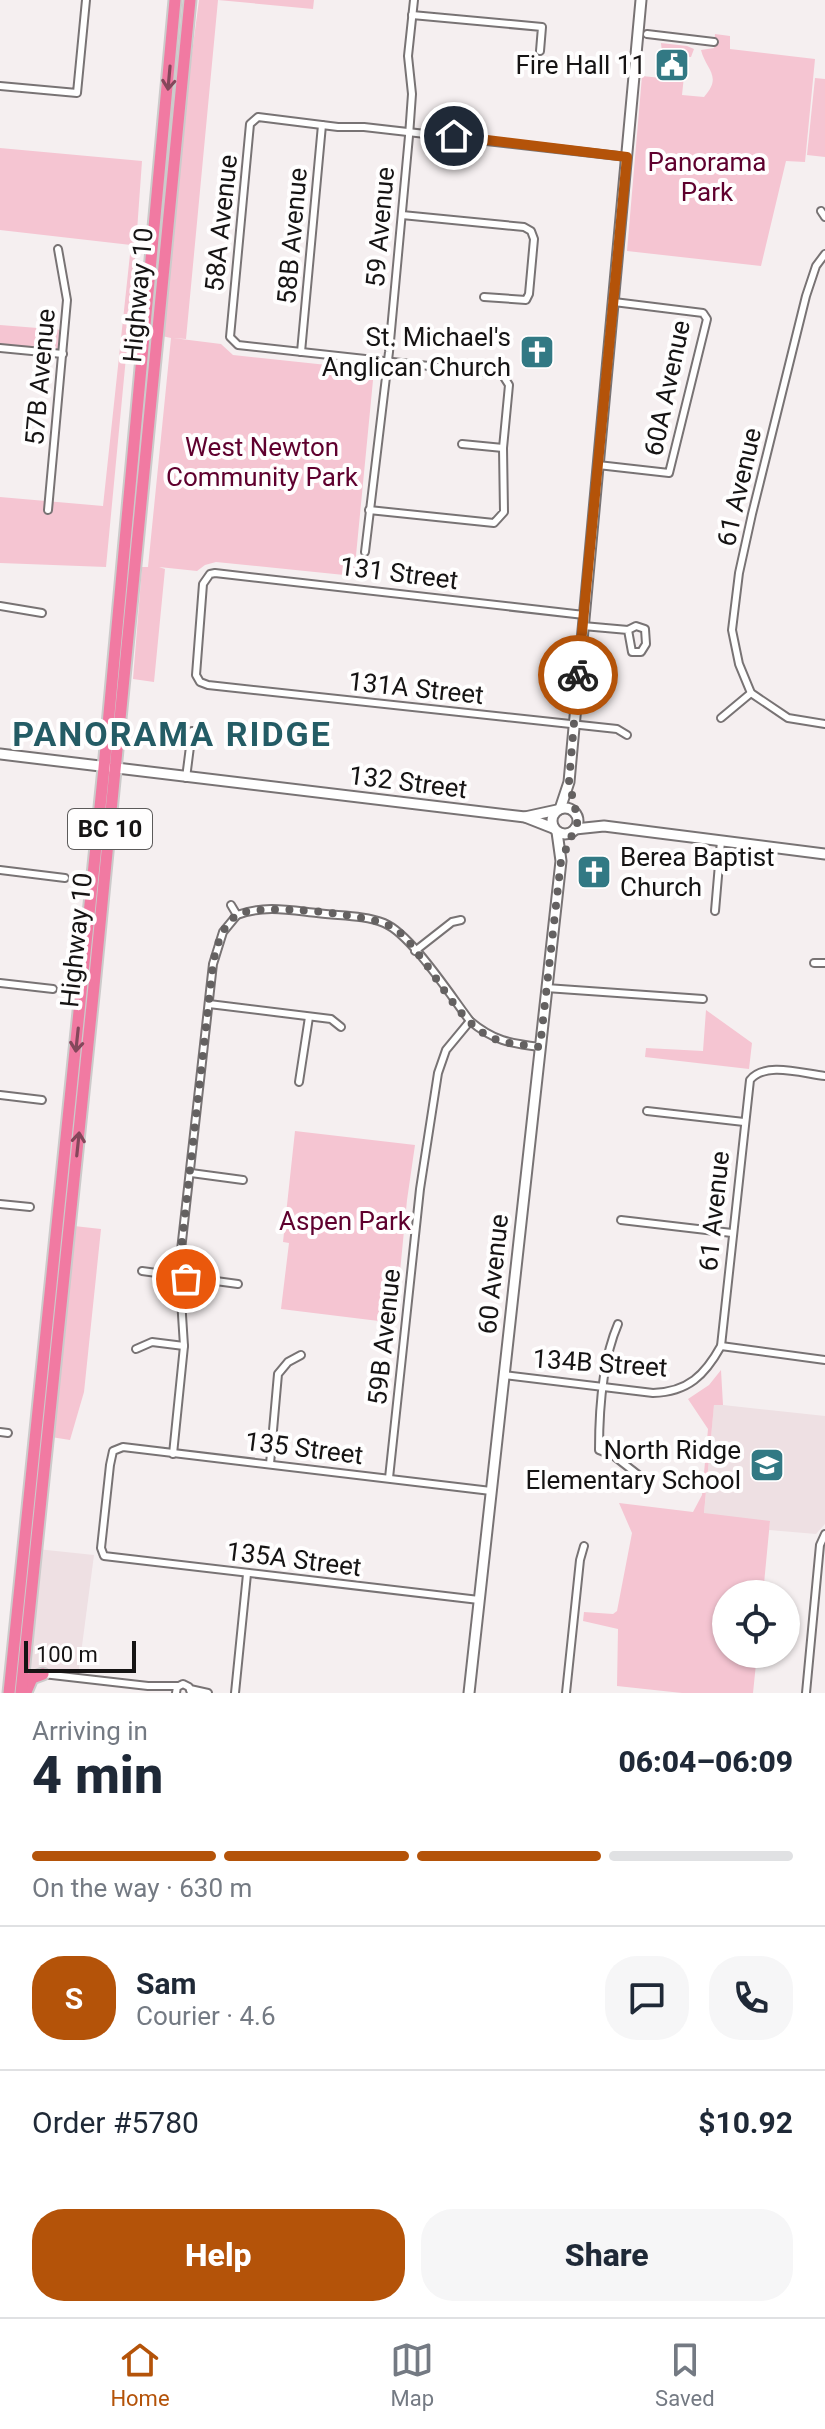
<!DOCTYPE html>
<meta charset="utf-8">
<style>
:root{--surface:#fff;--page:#f6f6f7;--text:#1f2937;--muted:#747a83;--line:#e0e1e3;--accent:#b45309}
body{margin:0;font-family:Roboto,sans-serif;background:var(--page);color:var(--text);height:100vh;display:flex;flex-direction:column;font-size:30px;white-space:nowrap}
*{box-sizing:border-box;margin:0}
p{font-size:26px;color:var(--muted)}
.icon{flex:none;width:44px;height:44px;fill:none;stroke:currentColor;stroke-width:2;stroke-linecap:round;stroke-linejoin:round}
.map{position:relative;height:1693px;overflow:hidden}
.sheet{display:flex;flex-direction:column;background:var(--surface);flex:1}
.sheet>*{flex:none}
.controls{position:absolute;left:712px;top:1580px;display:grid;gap:16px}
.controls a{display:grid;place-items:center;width:88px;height:88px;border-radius:50%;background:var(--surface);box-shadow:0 2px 6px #0004;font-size:40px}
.scale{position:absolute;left:24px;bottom:20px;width:112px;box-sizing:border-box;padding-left:8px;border:4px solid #161414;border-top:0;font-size:22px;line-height:28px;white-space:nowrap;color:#161414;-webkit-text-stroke:6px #fffefe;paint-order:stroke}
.pin{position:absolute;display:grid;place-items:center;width:68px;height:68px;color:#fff;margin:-34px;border:4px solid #fff;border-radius:50%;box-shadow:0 2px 8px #0007}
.courier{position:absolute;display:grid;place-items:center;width:80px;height:80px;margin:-40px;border:6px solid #b45309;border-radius:50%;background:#fff;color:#222;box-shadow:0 2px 10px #0007}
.summary em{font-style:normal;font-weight:800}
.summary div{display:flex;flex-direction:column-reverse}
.summary{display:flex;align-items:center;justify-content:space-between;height:136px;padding:0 32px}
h1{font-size:52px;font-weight:800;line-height:60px}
.bar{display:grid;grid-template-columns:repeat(4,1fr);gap:12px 8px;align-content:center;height:96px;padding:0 32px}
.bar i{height:10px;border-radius:6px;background:var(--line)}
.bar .selected{background:var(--accent)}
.bar p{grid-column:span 4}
.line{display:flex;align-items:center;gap:20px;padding:0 32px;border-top:2px solid var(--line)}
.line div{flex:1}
.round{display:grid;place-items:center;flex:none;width:84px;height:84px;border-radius:32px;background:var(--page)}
.action{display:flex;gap:16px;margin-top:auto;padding:16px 32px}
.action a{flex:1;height:92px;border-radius:32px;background:var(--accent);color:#fff;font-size:32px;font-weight:800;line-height:92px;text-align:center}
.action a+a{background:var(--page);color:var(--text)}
.menu{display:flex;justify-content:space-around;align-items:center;height:112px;border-top:2px solid var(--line);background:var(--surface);font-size:22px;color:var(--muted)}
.menu a{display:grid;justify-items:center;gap:4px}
.menu .selected{color:var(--accent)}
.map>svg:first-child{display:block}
.built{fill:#eee0e3}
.green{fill:#f5c5d2}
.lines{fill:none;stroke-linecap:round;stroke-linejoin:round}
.street-casing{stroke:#787374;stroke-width:10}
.secondary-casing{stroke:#787374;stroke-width:13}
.highway-casing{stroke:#cccbcb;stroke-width:15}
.street{stroke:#fff;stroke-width:6}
.secondary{stroke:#fff;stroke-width:9}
.highway{stroke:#f17aa2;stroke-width:11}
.oneway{stroke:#84475b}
.done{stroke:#646161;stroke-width:8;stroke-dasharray:0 14.4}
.route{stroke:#b45309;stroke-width:10}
.labels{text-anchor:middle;stroke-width:8;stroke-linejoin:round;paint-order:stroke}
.shield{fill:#fffefe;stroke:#5c5a5a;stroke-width:2}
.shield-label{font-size:24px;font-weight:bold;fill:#161414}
.poi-label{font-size:26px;fill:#161414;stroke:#fffefe;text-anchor:end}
.park-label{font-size:26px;fill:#5f002e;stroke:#fffefe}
.street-label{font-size:26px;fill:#161414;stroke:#fffefe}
.district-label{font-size:34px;font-weight:bold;letter-spacing:2px;fill:#245c65;stroke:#fffefe}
</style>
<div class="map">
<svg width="825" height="1693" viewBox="0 0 825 1693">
<rect width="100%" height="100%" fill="#f5eff0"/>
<g class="built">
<path d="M714 1404 825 1416V1524L816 1534 769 1530 770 1522 704 1514Z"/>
<path d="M37 1549 94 1555 78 1676 24 1669Z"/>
</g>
<g class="green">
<path d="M199 0H314L313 9 218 0 186 339 173 338 221 344 233 355 374 370 354 576 216 562 205 565 197 571 159 567 165 569 154 682 133 679 142 567H148L171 338 162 336 183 121Z"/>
<path d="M715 34 730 36V49L815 59 805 162 786 161 761 266 627 251 642 76 681 80 684 56 662 53 661 43 687 46 694 49 691 57H686L682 95 704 97C723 76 706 70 701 50L714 48Z"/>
<path d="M815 78 825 79V157L807 155Z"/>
<path d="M0 148 142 161 134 273 106 567 0 563V497L103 506 131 245 0 230Z"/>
<path d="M0 325 63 330 61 352 0 347Z"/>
<path d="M706 1010 752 1043 749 1069 645 1057 646 1048 703 1051Z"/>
<path d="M295 1131 415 1145 407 1200 395 1323 281 1309 289 1243 283 1242Z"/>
<path d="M74 1226 101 1229 84 1392 70 1440 51 1437Z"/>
<path d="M721 1370 723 1405H714L704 1513 770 1521 763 1594H726V1654H757L753 1693H682L617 1686 618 1629 583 1621 584 1612 613 1614 617 1611 632 1533 619 1503 693 1512 702 1495 708 1429 688 1399 709 1385Z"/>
</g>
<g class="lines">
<g class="street-casing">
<g id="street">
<path d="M412 15 542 27 540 51"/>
<path d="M647 34 714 42"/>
<path d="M0 86 77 93 86 0"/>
<path d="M821 211 825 217"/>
<path d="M402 215 524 227 531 231 534 239 529 294 526 300 484 297"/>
<path d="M825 254 816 266 806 296 752 514 739 573 732 630 739 664 751 693 788 718 825 724"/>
<path d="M0 348 63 354"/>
<path d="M301 352 322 125"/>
<path d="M462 444 503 448"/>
<path d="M598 465 669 473 707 319 703 313 614 302"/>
<path d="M48 510 67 300 58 249"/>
<path d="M369 510 494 523 504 512 503 448 509 385 502 374 238 345 230 337 250 124 258 117 338 127H364L627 157"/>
<path d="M365 552 389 352 409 136 412 94 408 56 414 0"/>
<path d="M0 606 42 613"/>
<path d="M584 615 215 573 210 574 203 584 196 675 200 682 208 685 617 729 627 735"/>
<path d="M583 626 628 630 636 626 645 629 646 644 641 652H632L628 630"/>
<path d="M721 718 751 693"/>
<path d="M186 778 192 731"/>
<path d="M0 870 65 878"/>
<path d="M231 905 237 915C264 905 289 910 317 913 339 916 364 915 384 923 411 934 451 996 470 1021 494 1041 509 1043 540 1047"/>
<path d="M715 911 721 841"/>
<path d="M415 951 452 922 461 920"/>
<path d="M814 963H825"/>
<path d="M0 983 53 989"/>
<path d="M546 988 703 999"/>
<path d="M209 1004 331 1019 341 1027"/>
<path d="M299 1082 309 1017"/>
<path d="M0 1095 42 1100"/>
<path d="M647 1111 744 1122"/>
<path d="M191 1173 243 1180"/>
<path d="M0 1204 30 1207"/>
<path d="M621 1220 732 1233"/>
<path d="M142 1271 238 1284"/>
<path d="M618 1324C602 1361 599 1410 599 1450L614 1456 641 1477"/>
<path d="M721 1346 825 1360"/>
<path d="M136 1349 152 1342 184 1346"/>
<path d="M504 1375 653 1393C688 1392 705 1375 721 1346L750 1080C765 1061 804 1074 825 1076"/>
<path d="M0 1432 8 1433"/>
<path d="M173 1454 184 1346 179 1268 213 964 223 932 237 915"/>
<path d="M270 1464 278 1374 288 1362 301 1355"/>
<path d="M389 1478 420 1189 438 1073 446 1050 470 1021"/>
<path d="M479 1600 104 1556 101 1548 110 1465 113 1451 123 1447 491 1491"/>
<path d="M43 1674 148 1686H178"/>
<path d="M190 1689 208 1693"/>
<path d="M176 1693 177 1687 183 1684 189 1687 191 1693"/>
<path d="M235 1693 247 1574"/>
<path d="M566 1693 580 1560 584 1546"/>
<path d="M806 1693 820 1545 825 1534"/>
</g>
</g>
<g class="secondary-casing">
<g id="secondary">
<path d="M0 754 525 817 553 828"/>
<circle cx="565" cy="821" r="13"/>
<path d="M560 809 569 782 641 0"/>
<path d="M525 817 557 810"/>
<path d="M575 829 604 826 825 854"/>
<path d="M469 1693 561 861 557 832"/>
</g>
</g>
<g class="highway-casing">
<g id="highway">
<path d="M26 1692 32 1678 43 1674"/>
<path d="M9 1693 104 768 175 0"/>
<path d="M21 1693 94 986 190 0"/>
</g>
</g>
<use href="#street" class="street"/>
<use href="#secondary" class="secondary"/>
<use href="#highway" class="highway"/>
</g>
<defs><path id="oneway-shaft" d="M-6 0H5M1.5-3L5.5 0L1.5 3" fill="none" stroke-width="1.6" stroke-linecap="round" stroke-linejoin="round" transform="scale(2)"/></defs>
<g class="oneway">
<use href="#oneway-shaft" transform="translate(169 78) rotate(95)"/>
<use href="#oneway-shaft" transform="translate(77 1040) rotate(96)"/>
<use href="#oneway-shaft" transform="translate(78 1144) rotate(-84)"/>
</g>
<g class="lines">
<path class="done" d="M186 1279 179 1278V1268L213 964C216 948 222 925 237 915 259 902 373 914 394 928 406 936 414 949 423 960 442 985 462 1024 492 1038 507 1044 524 1045 540 1047L561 861 578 821 569 782 578 675"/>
<path class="route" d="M454 136 627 157 578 675"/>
</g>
<defs>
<g id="civic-square" transform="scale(1.8)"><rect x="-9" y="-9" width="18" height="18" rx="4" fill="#327984" stroke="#fffefe"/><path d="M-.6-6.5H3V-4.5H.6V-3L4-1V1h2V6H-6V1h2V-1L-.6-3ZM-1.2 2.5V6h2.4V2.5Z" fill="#fff"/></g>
<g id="church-square" transform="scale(1.8)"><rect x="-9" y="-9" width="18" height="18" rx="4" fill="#327984" stroke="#fffefe"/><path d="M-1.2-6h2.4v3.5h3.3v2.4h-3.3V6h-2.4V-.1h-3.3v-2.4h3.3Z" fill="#fff"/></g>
<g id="school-square" transform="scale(1.8)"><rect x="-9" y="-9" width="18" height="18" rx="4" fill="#327984" stroke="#fffefe"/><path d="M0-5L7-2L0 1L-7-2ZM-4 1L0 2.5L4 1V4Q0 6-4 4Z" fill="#fff"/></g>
</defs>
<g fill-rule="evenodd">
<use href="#civic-square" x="672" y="65"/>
<use href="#church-square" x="537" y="352"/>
<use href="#church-square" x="594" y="872"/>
<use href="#school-square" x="767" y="1465"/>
</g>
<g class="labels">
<rect class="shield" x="68" y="809" width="84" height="40" rx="6"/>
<g class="shield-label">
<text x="110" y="837">BC 10</text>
</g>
<g class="poi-label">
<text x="646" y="74">Fire Hall 11</text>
<text x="511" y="346">St. Michael's<tspan x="511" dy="30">Anglican Church</tspan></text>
<text x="620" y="866" text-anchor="start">Berea Baptist<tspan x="620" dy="30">Church</tspan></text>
<text x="741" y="1459">North Ridge<tspan x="741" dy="30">Elementary School</tspan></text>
</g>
<g class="park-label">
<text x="707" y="171">Panorama<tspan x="707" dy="30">Park</tspan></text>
<text x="262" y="456">West Newton<tspan x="262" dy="30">Community Park</tspan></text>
<text x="345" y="1230">Aspen Park</text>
</g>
<g class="street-label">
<text transform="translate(221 223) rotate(-84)" y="9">58A Avenue</text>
<text transform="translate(380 227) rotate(-85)" y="9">59 Avenue</text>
<text transform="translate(292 236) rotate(-85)" y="9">58B Avenue</text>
<text transform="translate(138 295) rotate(-85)" y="9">Highway 10</text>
<text transform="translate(40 377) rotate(-85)" y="9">57B Avenue</text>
<text transform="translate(667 388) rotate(-78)" y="9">60A Avenue</text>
<text transform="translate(739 487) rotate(-77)" y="9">61 Avenue</text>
<text transform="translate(399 573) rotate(7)" y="9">131 Street</text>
<text transform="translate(416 688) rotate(6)" y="9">131A Street</text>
<text transform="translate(408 782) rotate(7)" y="9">132 Street</text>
<text transform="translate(76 940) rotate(-84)" y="9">Highway 10</text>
<text transform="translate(714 1211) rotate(-84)" y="9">61 Avenue</text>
<text transform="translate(493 1274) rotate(-84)" y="9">60 Avenue</text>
<text transform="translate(384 1337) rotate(-84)" y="9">59B Avenue</text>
<text transform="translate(600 1363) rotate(4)" y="9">134B Street</text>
<text transform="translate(304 1448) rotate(7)" y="9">135 Street</text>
<text transform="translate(294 1559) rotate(7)" y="9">135A Street</text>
</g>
<g class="district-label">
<text x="172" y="746">PANORAMA RIDGE</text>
</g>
</g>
</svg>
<div class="controls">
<a><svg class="icon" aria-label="locate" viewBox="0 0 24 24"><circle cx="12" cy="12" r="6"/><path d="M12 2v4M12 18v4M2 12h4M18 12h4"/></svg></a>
</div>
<div class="scale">100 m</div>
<div class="pin" style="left:186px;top:1279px;background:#ea580c"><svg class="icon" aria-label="bag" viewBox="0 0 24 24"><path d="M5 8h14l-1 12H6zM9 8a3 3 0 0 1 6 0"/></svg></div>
<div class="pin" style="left:454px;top:136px;background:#1f2937"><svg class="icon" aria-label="home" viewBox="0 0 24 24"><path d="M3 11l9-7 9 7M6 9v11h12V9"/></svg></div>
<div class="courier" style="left:578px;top:675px"><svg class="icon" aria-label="bike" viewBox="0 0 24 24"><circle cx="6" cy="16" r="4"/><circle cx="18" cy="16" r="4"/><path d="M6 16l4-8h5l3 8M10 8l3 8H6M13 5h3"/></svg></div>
</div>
<section class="sheet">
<div class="summary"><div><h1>4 min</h1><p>Arriving in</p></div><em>06:04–06:09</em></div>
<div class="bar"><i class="selected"></i><i class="selected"></i><i class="selected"></i><i></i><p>On the way · 630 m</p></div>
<div class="line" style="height:144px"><b class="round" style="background:var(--accent);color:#fff">S</b><div><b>Sam</b><p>Courier · 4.6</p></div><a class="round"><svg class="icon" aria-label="chat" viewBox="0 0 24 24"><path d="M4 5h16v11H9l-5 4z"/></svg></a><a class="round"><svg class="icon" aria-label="phone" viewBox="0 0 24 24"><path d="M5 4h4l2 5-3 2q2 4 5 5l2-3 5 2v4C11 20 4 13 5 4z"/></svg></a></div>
<div class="line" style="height:104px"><div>Order #5780</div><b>$10.92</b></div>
<div class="action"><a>Help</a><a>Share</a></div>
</section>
<nav class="menu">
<a class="selected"><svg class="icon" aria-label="home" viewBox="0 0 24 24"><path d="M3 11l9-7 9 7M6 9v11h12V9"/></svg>Home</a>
<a><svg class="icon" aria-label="map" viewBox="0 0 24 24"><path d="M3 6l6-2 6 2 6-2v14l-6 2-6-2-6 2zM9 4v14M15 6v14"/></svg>Map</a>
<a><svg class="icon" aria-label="saved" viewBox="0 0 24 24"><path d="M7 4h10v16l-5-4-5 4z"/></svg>Saved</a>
</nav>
